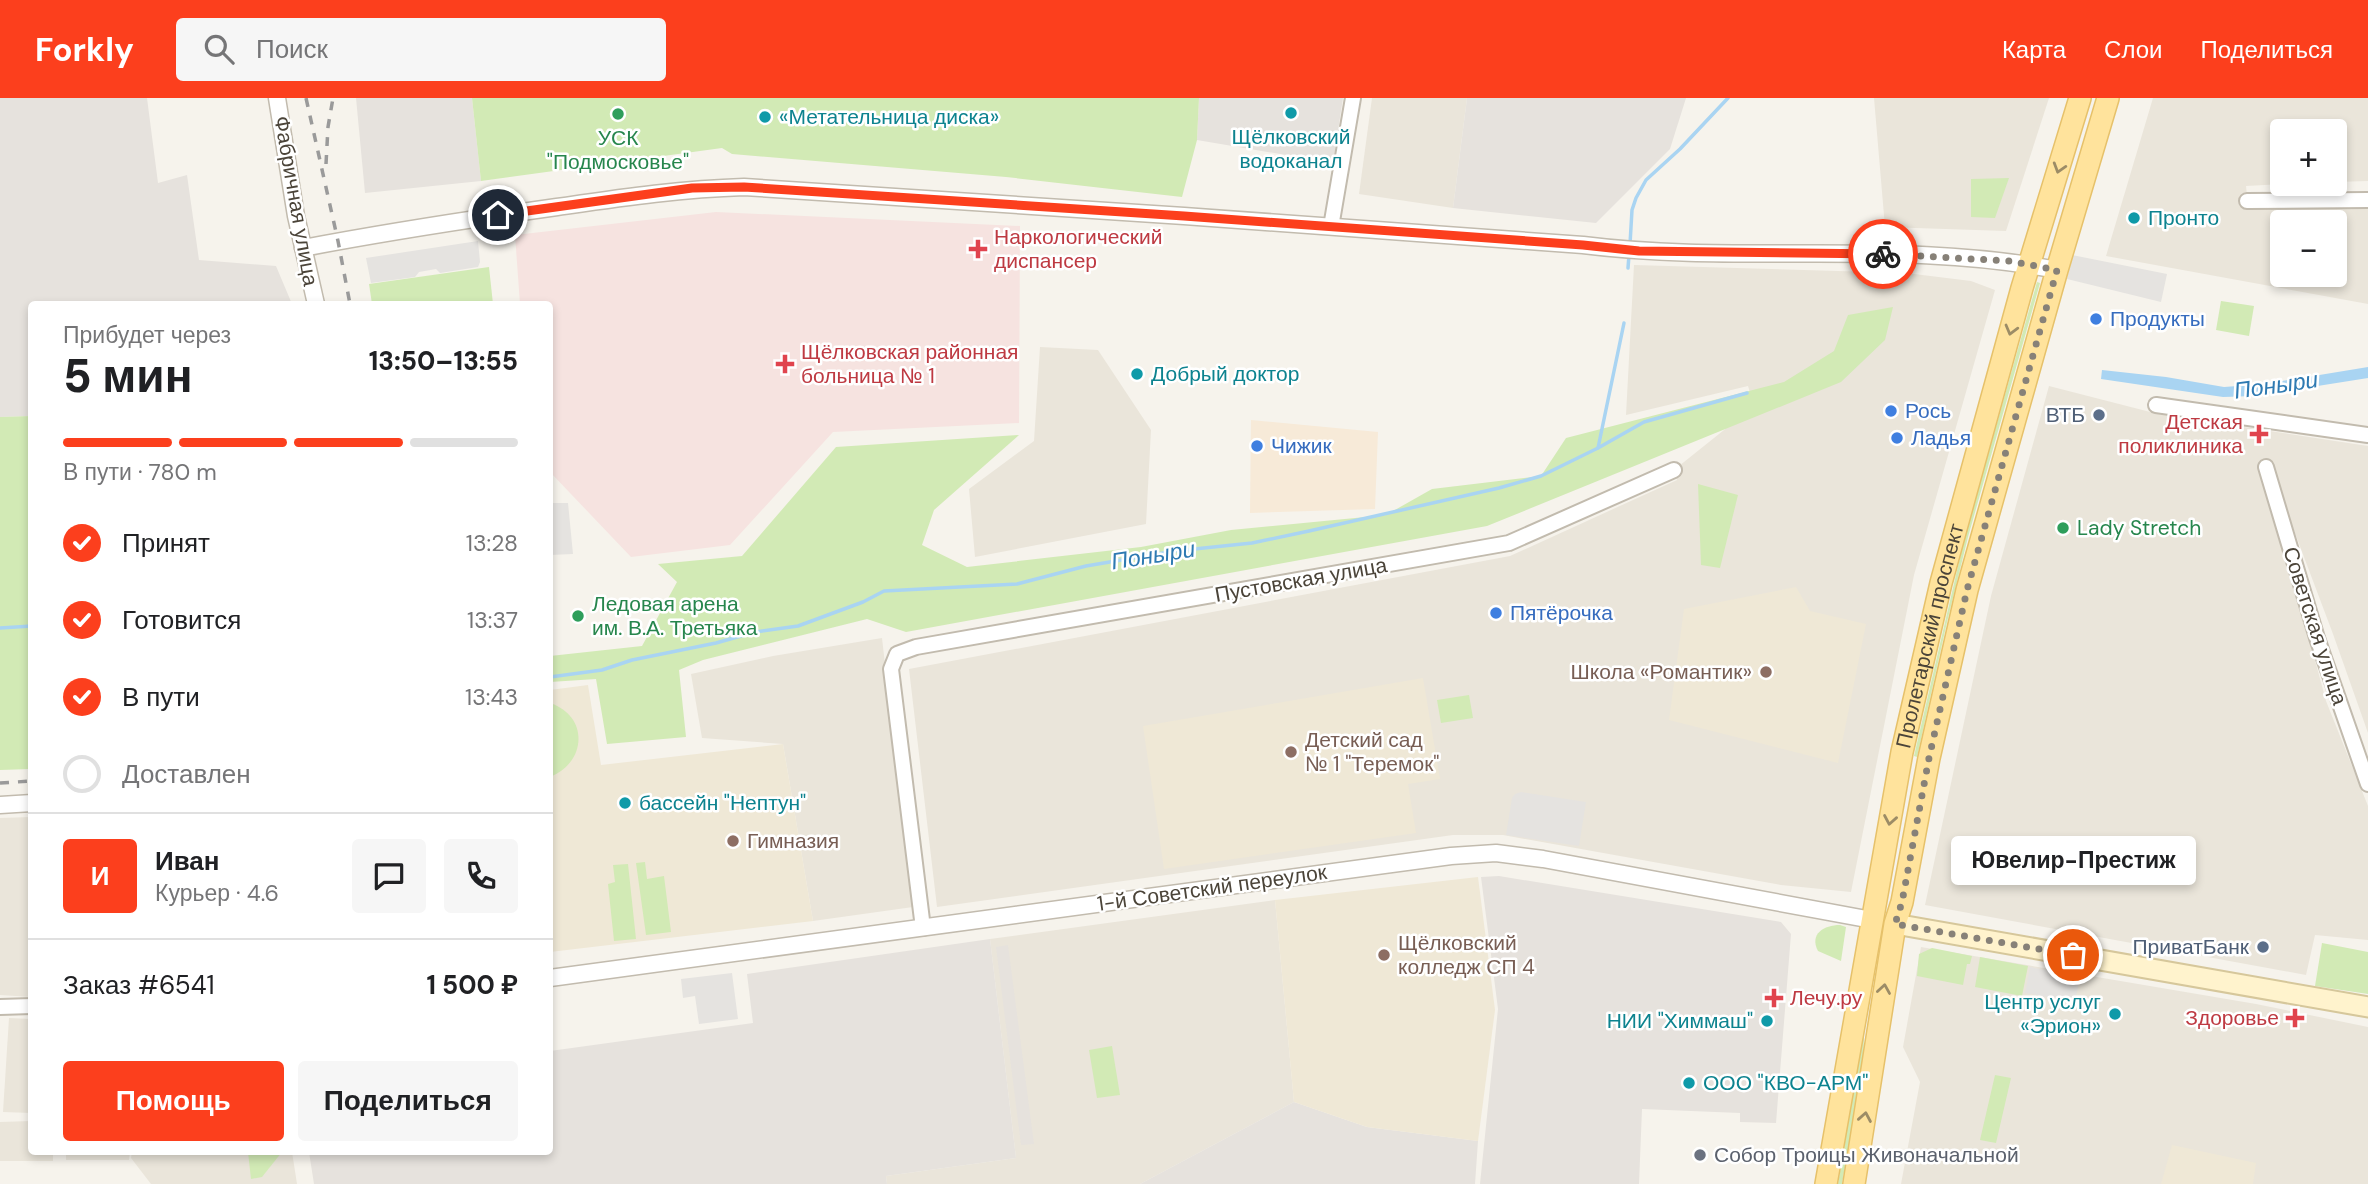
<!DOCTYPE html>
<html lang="ru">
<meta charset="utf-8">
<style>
:root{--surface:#fff;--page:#f6f6f6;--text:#202124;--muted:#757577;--line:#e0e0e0;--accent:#fc3f1d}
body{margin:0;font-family:"DM Sans",sans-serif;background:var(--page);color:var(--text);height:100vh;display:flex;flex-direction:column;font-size:26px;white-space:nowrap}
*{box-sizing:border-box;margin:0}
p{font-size:23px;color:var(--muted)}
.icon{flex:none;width:38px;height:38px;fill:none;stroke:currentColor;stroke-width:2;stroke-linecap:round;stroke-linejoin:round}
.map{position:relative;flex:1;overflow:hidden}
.drawer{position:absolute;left:28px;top:203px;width:525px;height:854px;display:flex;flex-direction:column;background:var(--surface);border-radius:7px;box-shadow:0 4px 10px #0003}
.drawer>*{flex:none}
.fabs{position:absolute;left:2270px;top:21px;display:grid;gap:14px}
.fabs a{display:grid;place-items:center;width:77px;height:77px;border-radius:7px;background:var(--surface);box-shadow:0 4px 10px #0003;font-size:35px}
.pin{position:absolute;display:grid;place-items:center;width:60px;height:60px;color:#fff;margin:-30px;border:4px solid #fff;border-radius:50%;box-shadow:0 2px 7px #0007}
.courier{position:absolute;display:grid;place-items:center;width:70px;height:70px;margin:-35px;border:5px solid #fc3f1d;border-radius:50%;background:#fff;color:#222;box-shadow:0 2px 9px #0007}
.bubble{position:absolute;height:49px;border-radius:7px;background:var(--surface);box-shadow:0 4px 10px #0003;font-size:23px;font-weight:800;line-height:49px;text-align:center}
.head em{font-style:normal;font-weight:800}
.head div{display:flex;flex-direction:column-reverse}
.head{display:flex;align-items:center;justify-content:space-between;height:119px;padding:0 35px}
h1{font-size:46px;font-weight:800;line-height:52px}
.bar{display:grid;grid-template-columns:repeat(4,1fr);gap:10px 7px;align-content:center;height:84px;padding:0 35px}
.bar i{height:9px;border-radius:5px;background:var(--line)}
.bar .selected{background:var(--accent)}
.bar p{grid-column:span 4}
.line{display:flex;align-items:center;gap:18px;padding:0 35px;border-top:2px solid var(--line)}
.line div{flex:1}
.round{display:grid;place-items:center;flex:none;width:74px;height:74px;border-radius:7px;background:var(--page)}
ol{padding:0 35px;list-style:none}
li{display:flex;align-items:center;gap:21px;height:77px}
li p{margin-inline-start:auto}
li .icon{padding:7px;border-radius:50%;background:var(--accent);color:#fff;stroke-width:4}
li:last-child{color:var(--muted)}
li i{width:38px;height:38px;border:4px solid var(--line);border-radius:50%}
.cta{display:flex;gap:14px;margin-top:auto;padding:14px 35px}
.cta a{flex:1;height:80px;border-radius:7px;background:var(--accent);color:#fff;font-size:28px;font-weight:800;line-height:80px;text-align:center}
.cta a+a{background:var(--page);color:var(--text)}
header{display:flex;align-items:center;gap:42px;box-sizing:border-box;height:98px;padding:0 35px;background:var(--accent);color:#fff}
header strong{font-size:33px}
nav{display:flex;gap:38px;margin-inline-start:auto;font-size:24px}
.search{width:490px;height:63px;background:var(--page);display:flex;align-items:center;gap:18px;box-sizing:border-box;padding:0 24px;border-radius:7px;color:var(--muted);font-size:26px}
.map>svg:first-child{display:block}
.residential{fill:#eae5da;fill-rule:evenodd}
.commercial{fill:#f7ead8}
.industrial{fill:#e6e2dd}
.education{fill:#efe8d6}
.medical{fill:#f6e3e0}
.green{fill:#d2eab5}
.parking{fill:#e5e3e0}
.water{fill:#a9d4f2}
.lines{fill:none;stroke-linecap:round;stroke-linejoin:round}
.stream{stroke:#a9d4f2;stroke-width:3.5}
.minor-casing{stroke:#c2bbae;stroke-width:18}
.tertiary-casing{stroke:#c2bbae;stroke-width:19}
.secondary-casing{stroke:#d6c79b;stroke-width:23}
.primary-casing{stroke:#e6c16a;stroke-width:24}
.minor{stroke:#fff;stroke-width:14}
.tertiary{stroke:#fff;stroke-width:16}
.secondary{stroke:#fff3cd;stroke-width:19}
.primary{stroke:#ffe39c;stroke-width:21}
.rail{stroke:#9a9a9a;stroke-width:3.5;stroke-dasharray:9 9;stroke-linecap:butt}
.oneway{stroke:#9c8c66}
.done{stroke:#878178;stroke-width:7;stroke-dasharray:0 12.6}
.route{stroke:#fc3f1d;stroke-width:9}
.culture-dot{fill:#0f9aa8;stroke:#fff;stroke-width:2.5}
.leisure-dot{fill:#2e9e5b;stroke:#fff;stroke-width:2.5}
.health-dot{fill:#e0444e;stroke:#fff;stroke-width:2.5}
.shop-dot{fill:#3f7fe0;stroke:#fff;stroke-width:2.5}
.service-dot{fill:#5c6f8a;stroke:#fff;stroke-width:2.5}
.education-dot{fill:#8d6e63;stroke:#fff;stroke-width:2.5}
.worship-dot{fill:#6b7280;stroke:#fff;stroke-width:2.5}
.labels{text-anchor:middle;stroke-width:5;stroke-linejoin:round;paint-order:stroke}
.culture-label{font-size:21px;fill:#0d838f;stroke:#fff;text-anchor:start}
.leisure-label{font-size:21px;fill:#27864d;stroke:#fff;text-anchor:start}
.street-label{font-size:21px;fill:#4b4439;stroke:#fff}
.health-label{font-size:21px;fill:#be3a42;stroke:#fff;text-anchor:start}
.shop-label{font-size:21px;fill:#366cbe;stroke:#fff;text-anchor:start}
.service-label{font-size:21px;fill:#4e5e75;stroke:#fff;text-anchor:end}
.education-label{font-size:21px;fill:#785e54;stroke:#fff;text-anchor:start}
.worship-label{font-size:21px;fill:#5b616d;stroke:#fff;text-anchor:start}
.water-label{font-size:23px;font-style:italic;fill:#2e7ab2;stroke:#fff}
</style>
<header>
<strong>Forkly</strong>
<div class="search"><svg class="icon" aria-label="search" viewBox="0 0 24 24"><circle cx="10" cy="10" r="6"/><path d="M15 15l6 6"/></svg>Поиск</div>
<nav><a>Карта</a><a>Слои</a><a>Поделиться</a></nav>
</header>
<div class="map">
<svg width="2368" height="1086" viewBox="0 0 2368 1086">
<rect width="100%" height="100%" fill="#f6f3ec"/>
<g class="residential">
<path d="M1372 0H1467L1453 110 1359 96Z"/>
<path d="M1874 0H2049L2006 133 1885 129Z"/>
<path d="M2153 0H2368V83L2335 84 2334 33H2282L2283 86 2246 88 2248 108 2368 109V206L2106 158ZM2282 124H2334V177H2282Z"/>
<path d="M1634 167 1906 175 1971 183 1995 192 1914 477 1851 794 1781 787 1503 737H1453L937 809 909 571 1510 458 1677 382 1674 372 1754 308 1748 288 1626 317Z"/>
<path d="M1040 249 1098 252 1151 332 1146 426 975 459 969 391 1034 343Z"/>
<path d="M2049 288 2158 316 2368 348V635L2333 536 2272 374 2265 376 2326 603 2368 708V842L2315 837 2306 877 1925 807 1991 498Z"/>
<path d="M882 540 913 809 813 823 783 646 702 640 691 576 773 558Z"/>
<path d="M31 719V899L0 897V720Z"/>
<path d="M1275 802 1294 1004 1140 1086H887L886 1078 1016 1060 990 841Z"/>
<path d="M1921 849 2256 906 2368 929V1086H1901L1920 984 1903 949Z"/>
<path d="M9 920 31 921V1015L3 1014Z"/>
<path d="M31 1023 32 1054H53V1063H0V1024Z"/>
<path d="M66 1054H130L129 1062H66Z"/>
<path d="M132 1054H292L297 1086H151L131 1060Z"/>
</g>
<path class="commercial" d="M1251 322 1378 334 1375 411 1250 415Z"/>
<g class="industrial">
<path d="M0 0H147L158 85 187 77 199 162 276 168 292 206H32L31 318 0 319Z"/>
<path d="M356 0H472L481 83 365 95Z"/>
<path d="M1199 0H1343L1333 65 1197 42Z"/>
<path d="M1467 0H1686L1670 51 1596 125 1453 110Z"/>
<path d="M1499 778 1781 824 1791 836 1776 1025 1740 1024V1015L1642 1011 1639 1086H1480L1498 911 1481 779Z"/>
<path d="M990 841 1016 1060 886 1078 887 1086H314L309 1054H550V953L753 925 747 876Z"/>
<path d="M1008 847 1034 1046 1021 1047 996 849Z"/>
<path d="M1294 1004 1367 1029 1478 1043 1475 1086H1140Z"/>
</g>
<g class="education">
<path d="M1796 489 1810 513 1866 526 1838 665 1669 622 1684 511Z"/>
<path d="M1423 580 1440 681 1408 686 1416 735 1164 771 1143 628Z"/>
<path d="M588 587 601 667 783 646 813 823 550 854V592Z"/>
<path d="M1478 779 1495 912 1478 1043 1367 1029 1294 1004 1275 802Z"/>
<path d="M2172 1047 2256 1065 2253 1086H2161Z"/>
</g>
<path class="medical" d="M716 114 1020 128 1019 325 833 334 730 447 631 459 550 374V206H520L515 137Z"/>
<g class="green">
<path d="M472 0H1199L1197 42 1182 99 1006 79 732 56 722 50 481 83Z"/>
<path d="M2009 80 1995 120 1971 119V81Z"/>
<path d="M489 169 493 206H372L369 186Z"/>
<path d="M2037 184 2040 185 1968 439 1947 524 1917 659 1914 658 1965 438Z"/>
<path d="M2221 203 2254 208 2249 238 2216 232Z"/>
<path d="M1893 209 1885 242 1841 284 1487 428 906 534 867 521 703 562 679 572 686 639 607 646 596 581 550 584V558L642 548 677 484 658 466 742 458 836 349 1019 337 934 412 922 447 967 469 1141 449 1231 432 1386 417 1432 391 1541 378 1566 340 1784 284 1834 253 1848 217Z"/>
<path d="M31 318V671L0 672V319Z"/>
<path d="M1698 386 1738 397 1720 470 1701 467Z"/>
<path d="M1469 597 1473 620 1441 625 1437 602Z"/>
<path d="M550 605C589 618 587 664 550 679Z"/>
<path d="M645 764 647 781 664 778 671 834 646 837 636 765Z"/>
<path d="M628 766 636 841 614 843 608 786 615 784 613 767Z"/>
<path d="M1840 827 1846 829 1841 863 1818 853C1809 836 1824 827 1840 827Z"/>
<path d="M2322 845 2368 854V896L2315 888Z"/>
<path d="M1932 850 1972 858 1970 866H1967L1963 887 1917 878 1919 856Z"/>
<path d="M1980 859 2028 868 2022 898 1975 889Z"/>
<path d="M1864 929C1865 982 1851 1035 1842 1086H1838Z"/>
<path d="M1112 948 1120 997 1097 1000 1089 952Z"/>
<path d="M1995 977 2011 980 1996 1045 1980 1042Z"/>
<path d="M248 1054H282L262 1079 251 1081Z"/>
</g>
<g class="parking">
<path d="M478 143 480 164 478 169 440 175 436 171 419 174 415 179 371 185 366 160Z"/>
<path d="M2072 157 2167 176 2161 204 2067 181Z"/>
<path d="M550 405H568L573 456 550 457Z"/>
<path d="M1521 694 1586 704 1579 748 1506 737 1512 700 1515 696Z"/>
<path d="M2030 869 2080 879 2075 904 2025 895Z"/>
<path d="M732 875 738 921 699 926 695 898 683 900 681 881Z"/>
</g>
<path class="water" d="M2368 269V280L2255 298 2223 299 2101 281 2102 272 2166 279 2224 289 2264 286Z"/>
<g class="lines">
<g class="stream">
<path d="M1630 146 1632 112 1636 100 1646 82 1680 51 1728 0"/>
<path d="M1628 170 1629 157"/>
<path d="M1598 350 1624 225"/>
<path d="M0 530 32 528"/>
<path d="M550 579 602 572 632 562 716 545 755 534 798 528 863 504 884 493 1017 486 1086 468 1175 453 1252 445 1309 433 1499 390 1541 378 1598 350 1644 324 1747 295"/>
</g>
<g class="minor-casing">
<g id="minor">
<path d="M2247 103 2368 102"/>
<path d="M1331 129 1353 0"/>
<path d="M2156 307 2368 337"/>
<path d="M2266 369 2317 540 2368 686"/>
<path d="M923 830 891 571 897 556 916 549 1509 445 1674 372"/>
<path d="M0 909 32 908"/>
</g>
</g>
<g class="tertiary-casing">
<g id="tertiary">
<path d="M277 0 296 118 316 206"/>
<path d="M303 150C387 134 472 121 557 109 620 100 680 91 744 89L1184 118 1583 147C1740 167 1901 141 2057 172"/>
<path d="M0 707 32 705"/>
<path d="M550 880 1451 758 1496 755 1543 761 1872 822"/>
</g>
</g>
<g class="secondary-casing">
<path id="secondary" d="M1895 826 2368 909"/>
</g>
<g class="primary-casing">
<g id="primary">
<path id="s1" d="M1826 1086 1902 654 1941 485 2022 190 2080 0"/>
<path d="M1854 1086 1895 826 1902 804 1929 660 1967 492 2057 172 2108 0"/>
</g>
</g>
<use href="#minor" class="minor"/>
<use href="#tertiary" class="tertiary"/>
<use href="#secondary" class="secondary"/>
<use href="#primary" class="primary"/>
<g class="rail">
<path d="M306 0 338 143 350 206"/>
<path d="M326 66 328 29 333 0"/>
<path d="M0 685 32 683"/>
</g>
</g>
<defs><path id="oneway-chevron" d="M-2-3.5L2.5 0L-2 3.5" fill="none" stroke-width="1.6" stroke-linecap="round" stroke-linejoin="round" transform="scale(1.75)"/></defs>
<g class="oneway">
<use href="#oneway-chevron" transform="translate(2059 70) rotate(107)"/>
<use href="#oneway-chevron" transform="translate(2011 232) rotate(105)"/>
<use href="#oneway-chevron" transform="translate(1890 722) rotate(100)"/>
<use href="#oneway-chevron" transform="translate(1884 891) rotate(-81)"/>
<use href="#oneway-chevron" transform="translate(1865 1019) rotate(-80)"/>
</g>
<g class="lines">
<path class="done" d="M1883 156 2009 163 2057 172 1967 492 1929 660 1902 804 1895 826 2073 857"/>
<path class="route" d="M498 117 692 90 744 89 1184 118 1583 147 1639 153 1883 156"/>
</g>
<g class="culture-dot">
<circle cx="1291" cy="15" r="7"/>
<circle cx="765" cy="19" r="7"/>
<circle cx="2134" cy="120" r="7"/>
<circle cx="1137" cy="276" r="7"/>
<circle cx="625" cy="705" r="7"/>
<circle cx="2115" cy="916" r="7"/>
<circle cx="1767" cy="923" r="7"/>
<circle cx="1689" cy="985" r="7"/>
</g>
<g class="leisure-dot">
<circle cx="618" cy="16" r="7"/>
<circle cx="2063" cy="430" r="7"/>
<circle cx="578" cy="518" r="7"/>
</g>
<g class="health-dot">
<path d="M974.5 140.5h7v7h7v7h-7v7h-7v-7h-7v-7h7z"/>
<path d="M781.5 255.5h7v7h7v7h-7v7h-7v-7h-7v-7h7z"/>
<path d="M2255.5 325.5h7v7h7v7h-7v7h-7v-7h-7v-7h7z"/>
<path d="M1770.5 889.5h7v7h7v7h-7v7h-7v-7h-7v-7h7z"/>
<path d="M2291.5 909.5h7v7h7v7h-7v7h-7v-7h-7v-7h7z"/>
</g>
<g class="shop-dot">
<circle cx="2096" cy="221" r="7"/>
<circle cx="1891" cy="313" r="7"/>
<circle cx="1897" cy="340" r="7"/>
<circle cx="1257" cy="348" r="7"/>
<circle cx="1496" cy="515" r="7"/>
</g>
<g class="service-dot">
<circle cx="2099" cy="317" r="7"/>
<circle cx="2263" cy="849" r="7"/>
</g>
<g class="education-dot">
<circle cx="1766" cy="574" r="7"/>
<circle cx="1291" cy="654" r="7"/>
<circle cx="733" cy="743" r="7"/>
<circle cx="1384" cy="857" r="7"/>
</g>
<circle class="worship-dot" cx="1700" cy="1057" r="7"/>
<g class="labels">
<g class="culture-label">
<text x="779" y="26">«Метательница диска»</text>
<text x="1291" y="46" text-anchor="middle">Щёлковский<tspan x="1291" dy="24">водоканал</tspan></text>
<text x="2148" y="127">Пронто</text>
<text x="1151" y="283">Добрый доктор</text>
<text x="639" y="712">бассейн "Нептун"</text>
<text x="2101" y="911" text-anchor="end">Центр услуг<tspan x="2101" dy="24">«Эрион»</tspan></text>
<text x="1753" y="930" text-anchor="end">НИИ "Химмаш"</text>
<text x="1703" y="992">ООО "КВО-АРМ"</text>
</g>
<g class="leisure-label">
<text x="618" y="47" text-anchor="middle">УСК<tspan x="618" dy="24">"Подмосковье"</tspan></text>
<text x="2077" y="437">Lady Stretch</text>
<text x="592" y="513">Ледовая арена<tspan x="592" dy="24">им. В.А. Третьяка</tspan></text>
</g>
<g class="street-label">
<text transform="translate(296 103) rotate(80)" y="7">Фабричная улица</text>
<text transform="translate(1301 482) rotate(-10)" y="7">Пустовская улица</text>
<text transform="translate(2315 528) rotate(72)" y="7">Советская улица</text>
<text dy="7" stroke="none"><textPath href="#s1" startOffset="558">Пролетарский проспект</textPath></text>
<text transform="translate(1212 790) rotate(-8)" y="7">1-й Советский переулок</text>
</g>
<g class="health-label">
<text x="994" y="146">Наркологический<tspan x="994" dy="24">диспансер</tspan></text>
<text x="801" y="261">Щёлковская районная<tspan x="801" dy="24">больница № 1</tspan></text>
<text x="2243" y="331" text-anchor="end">Детская<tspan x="2243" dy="24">поликлиника</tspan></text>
<text x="1790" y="907">Лечу.ру</text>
<text x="2279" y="927" text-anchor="end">Здоровье</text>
</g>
<g class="shop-label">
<text x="2110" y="228">Продукты</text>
<text x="1905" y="320">Рось</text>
<text x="1911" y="347">Ладья</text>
<text x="1271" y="355">Чижик</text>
<text x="1510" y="522">Пятёрочка</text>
</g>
<g class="service-label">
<text x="2085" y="324">ВТБ</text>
<text x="2249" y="856">ПриватБанк</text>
</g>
<g class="education-label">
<text x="1752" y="581" text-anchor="end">Школа «Романтик»</text>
<text x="1305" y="649">Детский сад<tspan x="1305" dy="24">№ 1 "Теремок"</tspan></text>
<text x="747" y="750">Гимназия</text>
<text x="1398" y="852">Щёлковский<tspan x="1398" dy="24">колледж СП 4</tspan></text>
</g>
<g class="worship-label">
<text x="1714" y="1064">Собор Троицы Живоначальной</text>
</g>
<g class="water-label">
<text transform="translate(2276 287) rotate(-8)" y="8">Поныри</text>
<text transform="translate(1153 457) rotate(-9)" y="8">Поныри</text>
</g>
</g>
</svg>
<div class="fabs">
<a>+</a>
<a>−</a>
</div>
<div class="pin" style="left:2073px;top:857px;background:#ea580c"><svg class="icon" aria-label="bag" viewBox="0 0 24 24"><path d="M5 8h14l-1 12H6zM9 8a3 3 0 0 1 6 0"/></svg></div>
<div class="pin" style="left:498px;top:117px;background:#1f2937"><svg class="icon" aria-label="home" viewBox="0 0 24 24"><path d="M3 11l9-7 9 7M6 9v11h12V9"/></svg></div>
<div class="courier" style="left:1883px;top:156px"><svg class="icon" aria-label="bike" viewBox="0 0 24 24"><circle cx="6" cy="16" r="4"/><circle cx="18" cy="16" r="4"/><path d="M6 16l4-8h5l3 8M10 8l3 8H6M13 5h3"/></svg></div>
<div class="bubble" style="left:1951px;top:738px;width:245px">Ювелир-Престиж</div>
<section class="drawer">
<div class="head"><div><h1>5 мин</h1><p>Прибудет через</p></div><em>13:50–13:55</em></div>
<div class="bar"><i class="selected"></i><i class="selected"></i><i class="selected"></i><i></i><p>В пути · 780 m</p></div>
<ol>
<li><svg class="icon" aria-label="check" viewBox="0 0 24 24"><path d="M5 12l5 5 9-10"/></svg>Принят<p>13:28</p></li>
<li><svg class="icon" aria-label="check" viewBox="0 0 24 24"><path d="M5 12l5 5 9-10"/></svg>Готовится<p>13:37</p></li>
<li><svg class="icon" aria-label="check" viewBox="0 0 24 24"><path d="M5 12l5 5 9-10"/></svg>В пути<p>13:43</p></li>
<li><i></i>Доставлен</li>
</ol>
<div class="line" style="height:126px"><b class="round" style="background:var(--accent);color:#fff">И</b><div><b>Иван</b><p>Курьер · 4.6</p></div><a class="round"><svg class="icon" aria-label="chat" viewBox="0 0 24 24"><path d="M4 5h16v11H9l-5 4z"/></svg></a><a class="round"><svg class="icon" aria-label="phone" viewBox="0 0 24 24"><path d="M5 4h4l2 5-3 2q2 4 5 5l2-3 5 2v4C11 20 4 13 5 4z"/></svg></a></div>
<div class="line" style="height:91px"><div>Заказ #6541</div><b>1 500 ₽</b></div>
<div class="cta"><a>Помощь</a><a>Поделиться</a></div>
</section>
</div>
